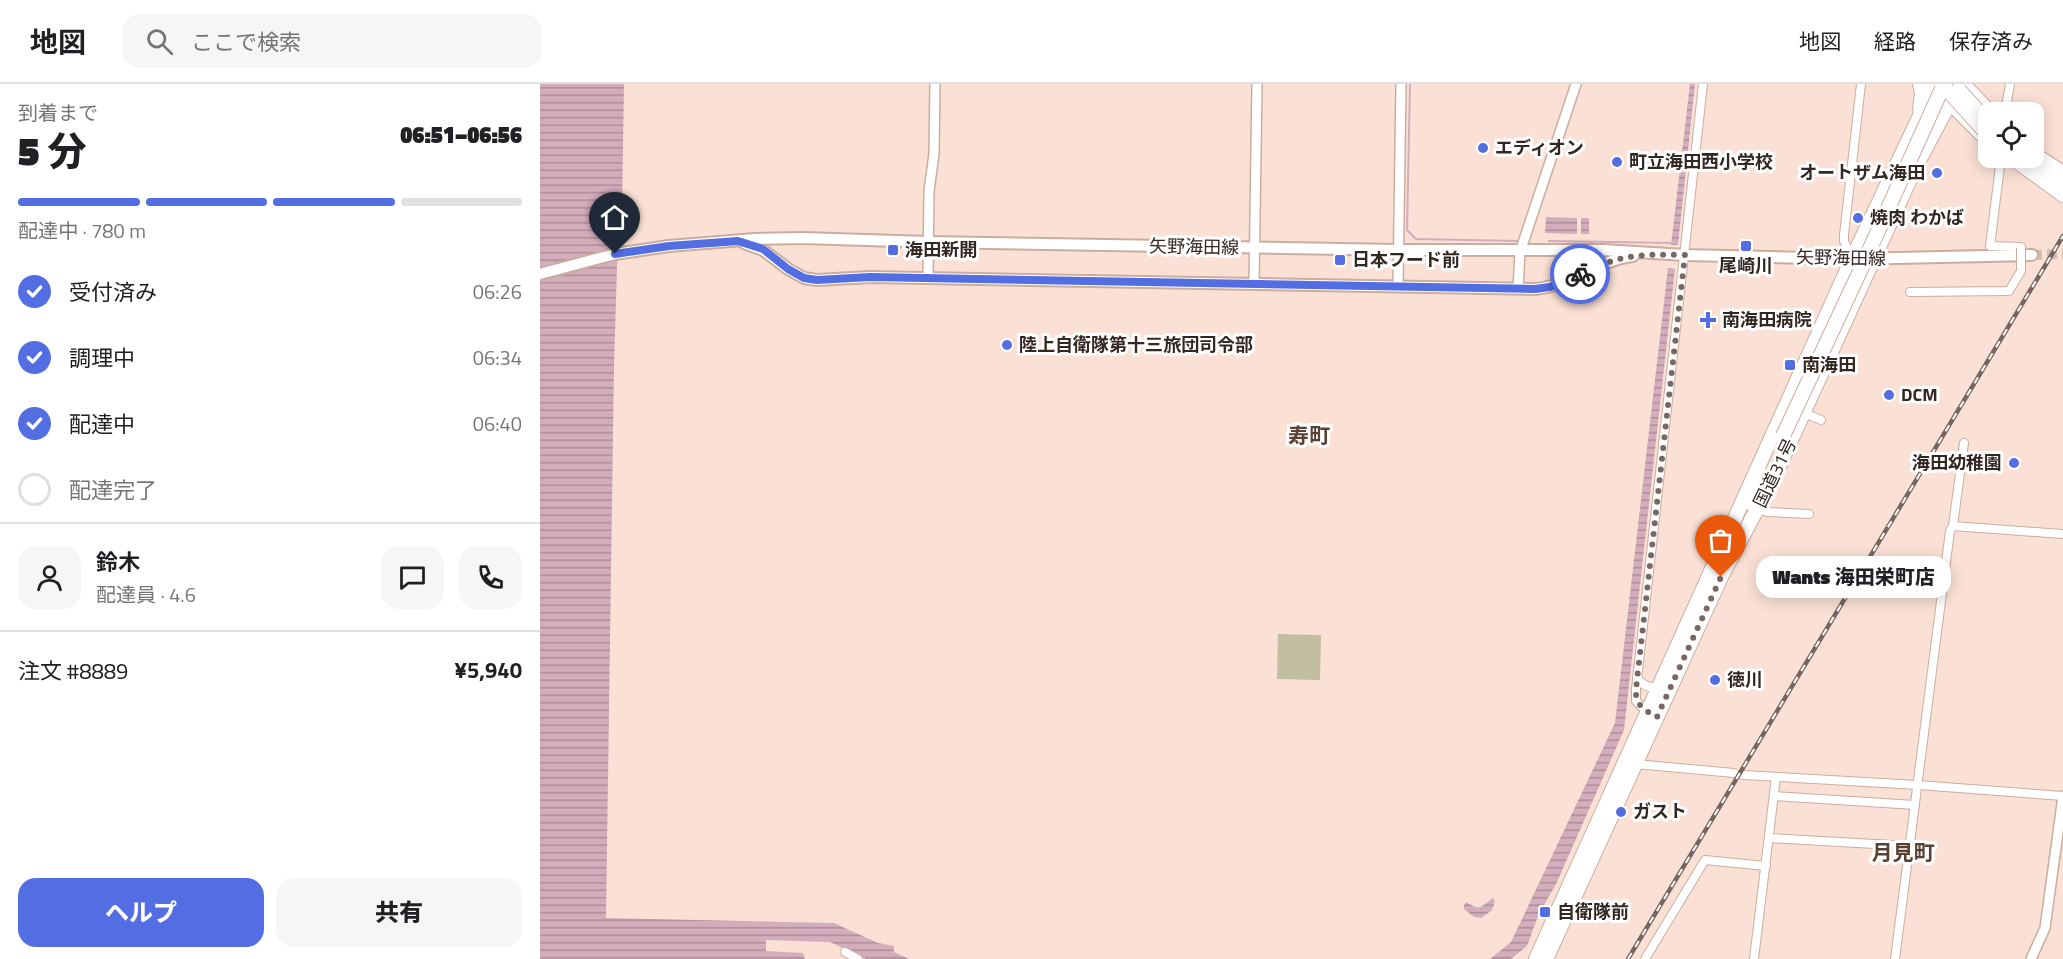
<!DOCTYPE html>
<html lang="ja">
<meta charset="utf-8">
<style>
:root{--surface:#fff;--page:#f6f6f6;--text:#202124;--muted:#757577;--line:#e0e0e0;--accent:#536de2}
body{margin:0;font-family:"Titillium Web","Noto Sans JP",sans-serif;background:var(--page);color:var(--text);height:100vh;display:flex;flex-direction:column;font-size:22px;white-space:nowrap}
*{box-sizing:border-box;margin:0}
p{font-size:20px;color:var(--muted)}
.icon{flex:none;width:33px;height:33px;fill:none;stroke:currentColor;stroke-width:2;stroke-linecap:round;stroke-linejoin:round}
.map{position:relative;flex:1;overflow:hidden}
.panel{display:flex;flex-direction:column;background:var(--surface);width:540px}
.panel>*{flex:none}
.tools{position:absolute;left:1438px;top:18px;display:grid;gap:12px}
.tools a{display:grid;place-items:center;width:66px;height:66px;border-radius:12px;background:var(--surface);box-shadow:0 3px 15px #0003;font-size:30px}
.pin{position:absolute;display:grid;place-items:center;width:51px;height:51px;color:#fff;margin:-62px -26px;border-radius:50% 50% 50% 0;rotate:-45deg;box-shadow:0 0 6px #0007}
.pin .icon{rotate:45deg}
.courier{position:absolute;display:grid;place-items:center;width:60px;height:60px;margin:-30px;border:4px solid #536de2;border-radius:50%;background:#fff;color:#222;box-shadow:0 2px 8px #0007}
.bubble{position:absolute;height:42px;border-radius:18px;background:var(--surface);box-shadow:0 3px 15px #0003;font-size:20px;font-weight:800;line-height:42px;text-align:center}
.overview em{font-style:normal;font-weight:800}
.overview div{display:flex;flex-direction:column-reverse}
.overview{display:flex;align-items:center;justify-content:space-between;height:102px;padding:0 18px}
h1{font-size:39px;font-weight:800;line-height:45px}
.bar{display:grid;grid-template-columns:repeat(4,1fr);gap:9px 6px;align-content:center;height:72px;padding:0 18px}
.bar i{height:8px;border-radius:4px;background:var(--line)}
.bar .current{background:var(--accent)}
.bar p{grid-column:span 4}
.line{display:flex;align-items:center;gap:15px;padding:0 18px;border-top:2px solid var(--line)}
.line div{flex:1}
.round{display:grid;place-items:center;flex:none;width:63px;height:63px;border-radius:18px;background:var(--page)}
ol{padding:0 18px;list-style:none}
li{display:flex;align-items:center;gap:18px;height:66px}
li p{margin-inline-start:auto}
li .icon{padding:6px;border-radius:50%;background:var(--accent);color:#fff;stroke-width:4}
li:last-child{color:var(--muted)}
li i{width:33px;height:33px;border:3px solid var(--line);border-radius:50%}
.cta{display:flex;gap:12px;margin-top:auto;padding:12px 18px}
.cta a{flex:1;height:69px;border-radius:18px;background:var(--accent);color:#fff;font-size:24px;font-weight:800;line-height:69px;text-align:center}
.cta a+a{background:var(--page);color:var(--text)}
header{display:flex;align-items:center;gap:36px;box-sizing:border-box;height:84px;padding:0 30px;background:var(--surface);border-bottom:2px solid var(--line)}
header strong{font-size:28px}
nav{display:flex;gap:33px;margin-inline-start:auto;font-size:21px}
.search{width:420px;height:54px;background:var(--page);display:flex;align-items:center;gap:15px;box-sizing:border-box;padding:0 21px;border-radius:18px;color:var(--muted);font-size:22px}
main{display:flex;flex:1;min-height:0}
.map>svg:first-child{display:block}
.green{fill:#c2bea1}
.water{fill:url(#water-rules)}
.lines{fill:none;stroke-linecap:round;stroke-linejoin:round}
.stream{stroke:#d3adbc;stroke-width:2}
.secondary-tunnel{stroke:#d3bcb1;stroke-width:10;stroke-dasharray:10 5;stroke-linecap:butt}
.minor-casing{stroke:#cbad9e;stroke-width:10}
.tertiary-casing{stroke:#cbad9e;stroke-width:12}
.secondary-casing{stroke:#cbad9e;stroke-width:14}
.trunk-casing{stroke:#cbad9e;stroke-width:16}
.motorway-casing{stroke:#cbad9e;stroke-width:16}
.minor{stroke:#fff;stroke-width:8}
.tertiary{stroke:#fff;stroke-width:9}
.secondary{stroke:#fff;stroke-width:10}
.trunk{stroke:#fff;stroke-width:14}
.motorway{stroke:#fff;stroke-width:14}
.rail-casing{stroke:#77665f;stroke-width:4.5}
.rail{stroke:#fff;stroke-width:2;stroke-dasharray:7;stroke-linecap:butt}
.minor-bridge-casing{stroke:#cbad9e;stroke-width:10;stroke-linecap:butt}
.trunk-bridge-casing{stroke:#cbad9e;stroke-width:16;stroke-linecap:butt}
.minor-bridge{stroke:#fff;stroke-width:8}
.trunk-bridge{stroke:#fff;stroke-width:14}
.done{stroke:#796861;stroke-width:6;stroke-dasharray:0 10.8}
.route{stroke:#536de2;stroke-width:8}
.poi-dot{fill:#536de2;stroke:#fff;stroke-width:2}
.labels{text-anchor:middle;stroke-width:6;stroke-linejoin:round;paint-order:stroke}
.poi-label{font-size:18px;font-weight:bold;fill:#332722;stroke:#fff;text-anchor:start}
.street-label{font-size:18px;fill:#332722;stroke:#fff}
.quarter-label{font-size:21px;font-weight:bold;fill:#594033;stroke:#fff}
</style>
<header>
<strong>地図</strong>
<div class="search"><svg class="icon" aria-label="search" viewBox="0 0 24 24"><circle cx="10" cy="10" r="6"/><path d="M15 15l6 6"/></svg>ここで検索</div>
<nav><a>地図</a><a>経路</a><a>保存済み</a></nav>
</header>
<main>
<section class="panel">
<div class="overview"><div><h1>5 分</h1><p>到着まで</p></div><em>06:51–06:56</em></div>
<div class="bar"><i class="current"></i><i class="current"></i><i class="current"></i><i></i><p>配達中 · 780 m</p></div>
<ol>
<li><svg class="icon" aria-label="check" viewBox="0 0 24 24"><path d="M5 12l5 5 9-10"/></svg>受付済み<p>06:26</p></li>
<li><svg class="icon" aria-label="check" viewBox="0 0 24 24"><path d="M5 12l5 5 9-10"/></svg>調理中<p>06:34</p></li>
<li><svg class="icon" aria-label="check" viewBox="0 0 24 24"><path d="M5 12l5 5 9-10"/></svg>配達中<p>06:40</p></li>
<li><i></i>配達完了</li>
</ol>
<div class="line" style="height:108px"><a class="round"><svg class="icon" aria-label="person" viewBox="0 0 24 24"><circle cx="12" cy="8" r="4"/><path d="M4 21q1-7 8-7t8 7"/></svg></a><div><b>鈴木</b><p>配達員 · 4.6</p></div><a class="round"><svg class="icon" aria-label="chat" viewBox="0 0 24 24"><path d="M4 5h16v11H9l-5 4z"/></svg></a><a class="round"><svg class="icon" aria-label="phone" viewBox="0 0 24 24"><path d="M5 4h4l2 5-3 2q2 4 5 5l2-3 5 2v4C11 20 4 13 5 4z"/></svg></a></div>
<div class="line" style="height:78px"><div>注文 #8889</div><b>¥5,940</b></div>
<div class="cta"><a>ヘルプ</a><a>共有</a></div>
</section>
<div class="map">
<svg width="1523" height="875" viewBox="0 0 1523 875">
<defs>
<pattern id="water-rules" width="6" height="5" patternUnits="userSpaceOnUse" patternTransform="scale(1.5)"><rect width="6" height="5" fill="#d3adbc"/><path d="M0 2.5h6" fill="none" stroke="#ac8d98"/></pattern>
</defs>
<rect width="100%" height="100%" fill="#fbe1d5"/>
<path class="green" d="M738 550 781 551 780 596 737 595Z"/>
<g class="water">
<path d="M0 0H84L82 126 77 183 74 283 66 834 294 839 338 859 354 862V868L369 875H326L290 858 226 856V867L263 869 265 875H0Z"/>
<path d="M1150 0H1155L1138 161H1131Z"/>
<path d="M1006 133 1037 134V150L1005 149Z"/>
<rect x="1041" y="134" width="8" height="16"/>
<path d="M1128 184 1135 185 1084 646 1017 798 998 832 987 862 971 875H950L971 858 1075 639Z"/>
<path d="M953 814 955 817 952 826 941 834 934 833 924 825V821L926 818C941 827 939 824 953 814Z"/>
</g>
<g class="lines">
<g class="stream">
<path d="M870 0 867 146 876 155 978 157"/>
<path d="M1009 157 1132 159"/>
</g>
<path class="secondary-tunnel" d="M1492 171 1523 170"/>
<g class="minor-casing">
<g id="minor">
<path d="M1427 0 1454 28"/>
<path d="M1408 21 1449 62"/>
<path d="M1465 28 1470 0"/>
<path d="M1461 74 1450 162 1481 163V164"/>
<path d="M1312 175 1304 157V151L1321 0"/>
<path d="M1370 208 1469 207 1481 187V181"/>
<path d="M1264 329 1281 336"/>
<path d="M1202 419 1227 428 1269 430"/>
<path d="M1413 442 1424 359"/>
<path d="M1097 594C1103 602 1110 605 1119 602"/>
<path d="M1108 629 1096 617V605L1163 0"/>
<path d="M1095 680 1194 689"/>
<path d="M1203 691 1378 701 1523 712"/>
<path d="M1234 712 1375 721"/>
<path d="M1229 754 1370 762"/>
<path d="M305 868 318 875"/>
<path d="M1105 875 1165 776 1226 782"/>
<path d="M1214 875 1236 693"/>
<path d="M1355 875 1410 447 1413 442 1523 450"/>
</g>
</g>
<g class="tertiary-casing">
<g id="tertiary">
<path d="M388 194 389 107 394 70 395 0"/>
<path d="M714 200 717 0"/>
<path d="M858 202 861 0"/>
<path d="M978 205 980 168 1036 0"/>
<path d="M1491 875 1505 844 1523 712"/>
</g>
</g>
<g class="secondary-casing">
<g id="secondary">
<path d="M204 159 223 166 248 185 264 194 277 196 330 193 995 205C1030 202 1058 176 1093 172"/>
<path d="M0 190 75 170 129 162 215 155 263 154 389 158 858 166H1063L1145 171 1312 175 1492 171"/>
</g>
</g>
<g class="trunk-casing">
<g id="trunk">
<path d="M1380 25 1382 10 1380 0"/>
<path d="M1494 70 1523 89"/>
<path d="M996 875 1312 175 1395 0"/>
<path d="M1006 875 1181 493 1236 389 1375 84 1408 22 1416 3"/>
</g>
</g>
<g class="motorway-casing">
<g id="motorway">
<path d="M1489 74 1521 98"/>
<path d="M1475 76 1523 111"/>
</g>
</g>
<use href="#minor" class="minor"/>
<use href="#tertiary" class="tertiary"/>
<use href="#secondary" class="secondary"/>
<use href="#trunk" class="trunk"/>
<use href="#motorway" class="motorway"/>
<g class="rail-casing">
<path id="rail" d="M1088 875 1523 152"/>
</g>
<use href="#rail" class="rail"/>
<g class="minor-bridge-casing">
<path id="minor-bridge" d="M1481 164V181"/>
</g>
<g class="trunk-bridge-casing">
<g id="trunk-bridge">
<path d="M1402 0 1449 52"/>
<path d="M1419 6 1445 35"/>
<path d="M1243 352 1320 187 1404 0"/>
</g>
</g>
<use href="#minor-bridge" class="minor-bridge"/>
<use href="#trunk-bridge" class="trunk-bridge"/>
</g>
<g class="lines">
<path class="done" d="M1040 190C1082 170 1100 170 1145 171L1096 605C1095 621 1104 626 1117 633L1181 493"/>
<path class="route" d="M75 170 129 162 198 157 223 165 248 185 264 194 277 196 330 193 995 205 1010 203 1040 190"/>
</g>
<g class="poi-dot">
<circle cx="943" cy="64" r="6"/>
<circle cx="1077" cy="78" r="6"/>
<circle cx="1397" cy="89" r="6"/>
<circle cx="1318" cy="134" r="6"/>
<rect x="1200" y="156" width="12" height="12" rx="3"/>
<rect x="347" y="160" width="12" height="12" rx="3"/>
<rect x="794" y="170" width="12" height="12" rx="3"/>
<path d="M1165 227h6v6h6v6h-6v6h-6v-6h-6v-6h6z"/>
<circle cx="467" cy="261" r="6"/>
<rect x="1244" y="275" width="12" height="12" rx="3"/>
<circle cx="1349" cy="311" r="6"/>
<circle cx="1474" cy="379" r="6"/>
<circle cx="1175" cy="596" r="6"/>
<circle cx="1081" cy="728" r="6"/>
<rect x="999" y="822" width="12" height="12" rx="3"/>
</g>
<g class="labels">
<g class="poi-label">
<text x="955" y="70">エディオン</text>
<text x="1089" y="84">町立海田西小学校</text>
<text x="1385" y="95" text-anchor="end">オートザム海田</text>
<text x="1330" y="140">焼肉 わかば</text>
<text x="365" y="172">海田新開</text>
<text x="812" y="182">日本フード前</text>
<text x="1206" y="188" text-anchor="middle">尾崎川</text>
<text x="1182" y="242">南海田病院</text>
<text x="479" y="267">陸上自衛隊第十三旅団司令部</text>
<text x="1262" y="287">南海田</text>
<text x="1361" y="317">DCM</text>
<text x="1462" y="385" text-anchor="end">海田幼稚園</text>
<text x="1187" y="602">徳川</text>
<text x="1093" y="734">ガスト</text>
<text x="1017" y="834">自衛隊前</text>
</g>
<g class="street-label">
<text transform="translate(654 163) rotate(1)" y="6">矢野海田線</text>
<text transform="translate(1301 174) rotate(1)" y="6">矢野海田線</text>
<text transform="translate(1235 389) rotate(-64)" y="6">国道31号</text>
</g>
<g class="quarter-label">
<text x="769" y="359">寿町</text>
<text x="1363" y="776">月見町</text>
</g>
</g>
</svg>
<div class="tools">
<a><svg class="icon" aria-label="locate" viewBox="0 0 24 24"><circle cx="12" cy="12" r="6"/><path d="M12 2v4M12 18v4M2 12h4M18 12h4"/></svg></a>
</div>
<div class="pin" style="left:1181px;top:493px;background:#ea580c"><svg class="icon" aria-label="bag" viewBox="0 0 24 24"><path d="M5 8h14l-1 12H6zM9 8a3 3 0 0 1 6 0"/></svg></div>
<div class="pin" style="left:75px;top:170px;background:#1f2937"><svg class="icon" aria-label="home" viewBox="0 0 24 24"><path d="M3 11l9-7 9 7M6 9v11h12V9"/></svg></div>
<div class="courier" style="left:1040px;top:190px"><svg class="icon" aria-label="bike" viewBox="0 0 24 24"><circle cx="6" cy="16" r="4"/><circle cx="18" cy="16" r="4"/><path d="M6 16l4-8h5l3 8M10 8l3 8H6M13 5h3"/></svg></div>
<div class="bubble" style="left:1216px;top:472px;width:195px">Wants 海田栄町店</div>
</div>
</main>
